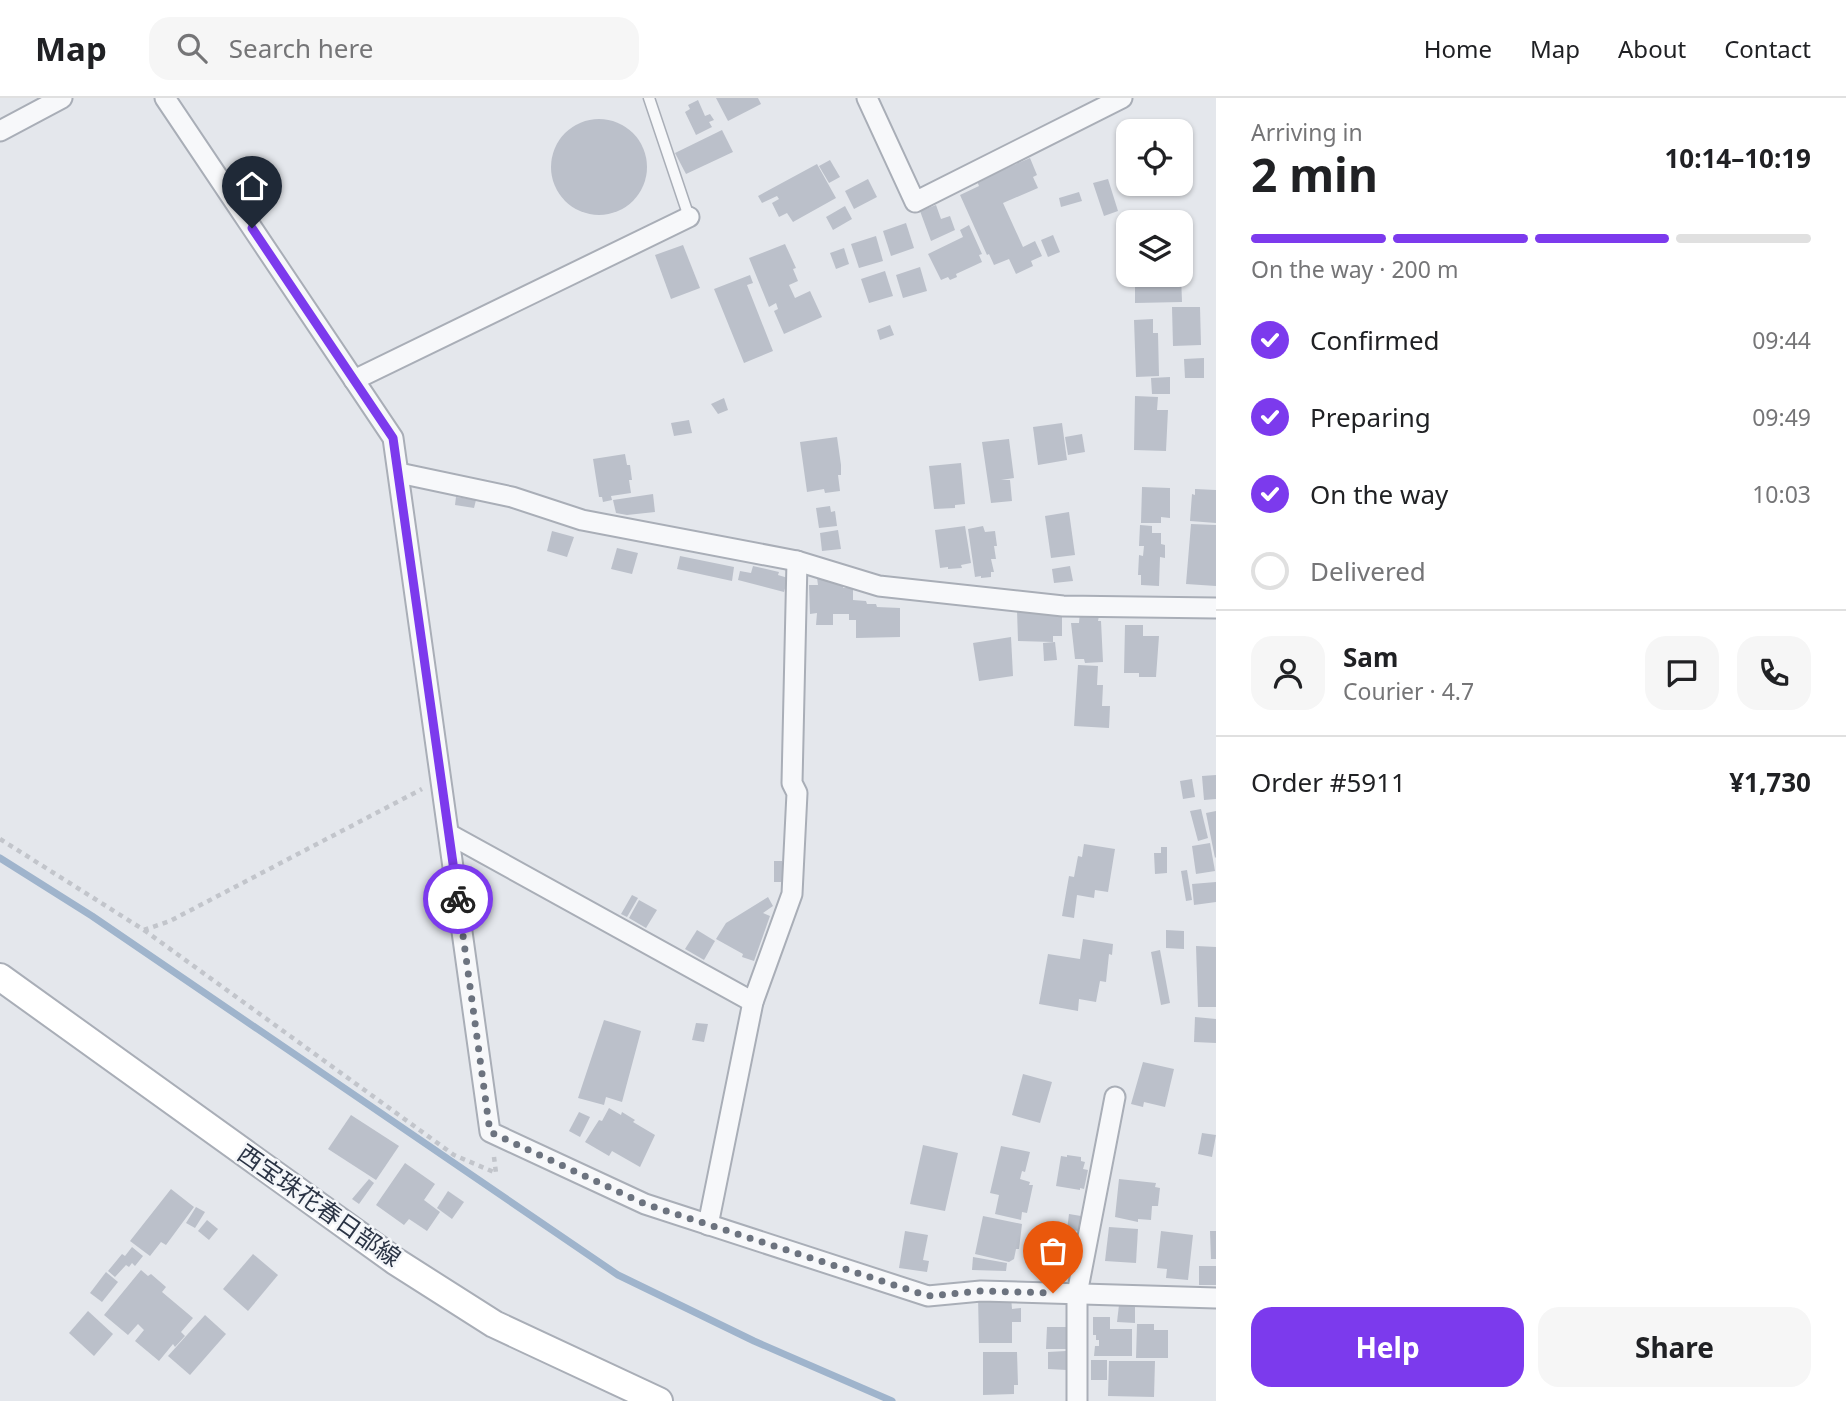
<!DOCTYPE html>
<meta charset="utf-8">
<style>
:root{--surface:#fff;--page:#f6f6f6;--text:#202124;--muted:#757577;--line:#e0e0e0;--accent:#7c3aed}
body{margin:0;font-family:"Noto Sans","Noto Sans JP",sans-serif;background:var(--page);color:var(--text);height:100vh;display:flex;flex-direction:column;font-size:26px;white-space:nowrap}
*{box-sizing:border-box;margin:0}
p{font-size:23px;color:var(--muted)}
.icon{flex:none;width:38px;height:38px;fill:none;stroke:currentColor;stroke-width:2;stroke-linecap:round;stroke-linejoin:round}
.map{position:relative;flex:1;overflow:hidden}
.details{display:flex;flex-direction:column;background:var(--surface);width:630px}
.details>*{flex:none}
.fabs{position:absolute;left:1116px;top:21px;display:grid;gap:14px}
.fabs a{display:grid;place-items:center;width:77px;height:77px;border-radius:14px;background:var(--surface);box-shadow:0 2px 5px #0004;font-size:35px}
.pin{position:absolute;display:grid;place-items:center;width:60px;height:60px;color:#fff;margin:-72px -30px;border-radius:50% 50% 50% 0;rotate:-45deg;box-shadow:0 0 7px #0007}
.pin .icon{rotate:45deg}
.courier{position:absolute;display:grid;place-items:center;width:70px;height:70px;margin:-35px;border:5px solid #7c3aed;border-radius:50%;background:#fff;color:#222;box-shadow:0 2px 9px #0007}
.head em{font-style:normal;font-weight:700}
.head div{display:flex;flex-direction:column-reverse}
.head{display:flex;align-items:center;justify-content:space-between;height:119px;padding:0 35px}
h1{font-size:46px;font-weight:700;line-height:52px}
.bar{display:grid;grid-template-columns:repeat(4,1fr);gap:10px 7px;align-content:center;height:84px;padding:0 35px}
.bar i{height:9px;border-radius:5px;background:var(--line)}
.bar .active{background:var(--accent)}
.bar p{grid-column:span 4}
.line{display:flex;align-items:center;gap:18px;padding:0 35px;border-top:2px solid var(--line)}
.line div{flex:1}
.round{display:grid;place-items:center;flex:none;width:74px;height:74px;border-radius:21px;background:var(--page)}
ol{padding:0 35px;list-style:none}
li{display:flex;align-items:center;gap:21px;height:77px}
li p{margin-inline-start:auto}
li .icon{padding:7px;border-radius:50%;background:var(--accent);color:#fff;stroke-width:4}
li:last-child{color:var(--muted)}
li i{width:38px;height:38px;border:4px solid var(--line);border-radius:50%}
.cta{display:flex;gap:14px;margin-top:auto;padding:14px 35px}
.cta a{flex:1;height:80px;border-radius:21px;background:var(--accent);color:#fff;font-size:28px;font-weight:700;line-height:80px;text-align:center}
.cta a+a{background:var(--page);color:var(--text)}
header{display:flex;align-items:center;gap:42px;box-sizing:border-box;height:98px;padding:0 35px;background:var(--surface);border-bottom:2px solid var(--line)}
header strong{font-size:33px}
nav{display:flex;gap:38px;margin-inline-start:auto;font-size:24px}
.search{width:490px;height:63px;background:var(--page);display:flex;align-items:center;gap:18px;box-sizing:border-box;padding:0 24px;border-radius:21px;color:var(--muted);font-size:26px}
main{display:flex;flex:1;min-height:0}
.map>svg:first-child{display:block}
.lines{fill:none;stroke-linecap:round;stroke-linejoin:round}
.stream{stroke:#9fb4cc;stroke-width:7}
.building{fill:#bbc0ca}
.lane-casing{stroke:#a9aeb7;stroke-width:13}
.street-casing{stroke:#a9aeb7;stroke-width:23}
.secondary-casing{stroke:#a9aeb7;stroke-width:30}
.path{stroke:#c2c5cb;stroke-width:4.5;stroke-dasharray:5 5;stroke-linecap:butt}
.lane{stroke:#f7f8fa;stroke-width:10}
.street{stroke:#f7f8fa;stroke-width:19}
.secondary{stroke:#fff;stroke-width:26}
.done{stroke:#6c737f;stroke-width:7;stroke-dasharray:0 12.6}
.route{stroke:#7c3aed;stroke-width:9}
.labels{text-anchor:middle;stroke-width:5;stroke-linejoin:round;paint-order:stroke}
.street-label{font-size:24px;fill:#2b3445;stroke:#f4f6f9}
</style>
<header>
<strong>Map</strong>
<div class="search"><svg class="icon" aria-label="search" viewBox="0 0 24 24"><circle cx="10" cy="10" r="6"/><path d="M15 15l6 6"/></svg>Search here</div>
<nav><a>Home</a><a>Map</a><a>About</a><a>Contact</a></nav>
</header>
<main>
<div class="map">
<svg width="1216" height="1303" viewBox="0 0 1216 1303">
<rect width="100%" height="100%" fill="#e4e7ec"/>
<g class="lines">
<path class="stream" d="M0 760 92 818 618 1177 754 1243 892 1303"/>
</g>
<g class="building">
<path d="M716 0H758L761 6 728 23Z"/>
<path d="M698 2 705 18 710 16 714 22 709 24 712 29 696 37 685 14 690 11 688 7Z"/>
<circle cx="599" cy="69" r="48"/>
<path d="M722 32 733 54 686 76 675 55Z"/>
<path d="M1030 60 1037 77 1033 79 1038 90 1003 105 1023 149 1035 143 1042 158 1031 163 1033 168 1016 176 1009 161 994 167 989 156 987 157 960 97 979 88 977 83Z"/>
<path d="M830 62 840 79 829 85 819 68Z"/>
<path d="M817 66 836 100 793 124 787 115 779 119 772 105 779 101 777 98 762 105 758 98Z"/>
<path d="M868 81 877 99 854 111 845 93Z"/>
<path d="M1108 81 1118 113 1104 118 1093 85Z"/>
<path d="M1079 94 1082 103 1061 109 1059 100Z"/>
<path d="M936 107 941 121 950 118 955 132 931 143 920 113Z"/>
<path d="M845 108 852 121 833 132 826 119Z"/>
<path d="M906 125 914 150 891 158 883 133Z"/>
<path d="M969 127 982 156 979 157 982 164 956 176 957 179 950 182 948 179 941 182 928 156 963 139 960 132Z"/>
<path d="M1053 137 1060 154 1048 159 1041 142Z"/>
<path d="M876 138 883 163 859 170 851 146Z"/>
<path d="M785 146 796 170 793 171 798 183 789 187 795 200 810 193 822 219 784 236 774 213 778 211 776 205 769 209 749 160Z"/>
<path d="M683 147 700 190 671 201 655 157Z"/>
<path d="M844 150 849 166 836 171 830 155Z"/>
<path d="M920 169 927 193 903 200 896 177Z"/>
<path d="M885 173 893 198 869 205 861 181Z"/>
<path d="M750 177 753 185 747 187 773 253 744 265 714 191Z"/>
<path d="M1135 177H1181L1182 204 1135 205Z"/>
<path d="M1172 209H1200L1201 247 1173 248Z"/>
<path d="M1153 221V235H1158L1159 278 1136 279 1134 222Z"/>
<path d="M890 227 894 237 880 242 877 232Z"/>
<path d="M1204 260V280H1185L1184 261Z"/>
<path d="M1170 279V296H1152L1151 280Z"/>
<path d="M1135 298 1158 299 1157 312H1168L1166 353 1134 352Z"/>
<path d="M724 300 728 312 718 316 711 306Z"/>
<path d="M689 322 692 335 674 338 671 325Z"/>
<path d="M1062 325 1067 362 1038 367 1033 329Z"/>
<path d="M1082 336 1085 354 1068 357 1065 339Z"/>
<path d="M837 339 841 367V377H838L840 393 825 395 824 391 807 394 800 344Z"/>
<path d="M1009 341 1014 380 1001 382H1010L1012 403 991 405 982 344Z"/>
<path d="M625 356 627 367H630L632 382H629L631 395 611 398 612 402 603 404 602 399H599L593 361Z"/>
<path d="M961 365 965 406 955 407V410L934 411 929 368Z"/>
<path d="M1142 389 1170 390V420L1161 419V425H1141Z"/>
<path d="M1195 391 1216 392V425L1190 423 1192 396 1195 397Z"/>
<path d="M653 396 655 414 627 417 616 415 613 402Z"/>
<path d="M456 399 476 402 474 410 455 407Z"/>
<path d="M830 408 831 414 835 413 837 428 819 430 816 410Z"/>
<path d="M1069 414 1075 457 1051 460 1045 418Z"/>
<path d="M1191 426 1216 427V488L1186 486Z"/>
<path d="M1140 427 1152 428V435H1161V446L1165 447V460L1160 459 1159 488 1141 487V477H1138L1139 457 1143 458 1144 448H1139Z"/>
<path d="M965 428 971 465 961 467 962 470 948 471V469L940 470 935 432Z"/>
<path d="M983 428 985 434 995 433 997 448H994L996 461H991L994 474H991V479L981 480V478L975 479 968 431Z"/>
<path d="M838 432 841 451 822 453 820 435Z"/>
<path d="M552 433 574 439 567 459 547 453Z"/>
<path d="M617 450 638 455 632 476 611 471Z"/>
<path d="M680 458 734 469 732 483 677 471Z"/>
<path d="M753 468 779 474 778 477 788 480 784 494 738 482 740 473 751 475Z"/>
<path d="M1070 468 1073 483 1054 485 1052 471Z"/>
<path d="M817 480 843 486V490H853V502L866 503 867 506H876L877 509 900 510V539L856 540V522H849V516H833V527H816L817 515 810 516 809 487H818Z"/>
<path d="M1062 511V538H1053V544L1018 543 1017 512Z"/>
<path d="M1080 513H1100L1098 523H1101L1103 564 1085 565 1084 561H1075L1071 525H1079Z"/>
<path d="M1125 527H1143V538H1159L1156 579H1139V575H1124Z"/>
<path d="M1011 539 1013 578 979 583 973 545Z"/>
<path d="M1055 544 1057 562 1044 563 1043 545Z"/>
<path d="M1078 567 1098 568 1097 587H1103L1102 608H1110L1109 630 1074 628Z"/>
<path d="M1216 677V701L1204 702 1202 678Z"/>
<path d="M1192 681 1195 699 1183 701 1180 683Z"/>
<path d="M1201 711 1208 740 1198 743 1190 713Z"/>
<path d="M1216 713V759L1215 760 1206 715Z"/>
<path d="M1210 745 1215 773 1196 776 1192 748Z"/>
<path d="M1084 746 1115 751 1108 794 1095 792 1094 800 1077 797 1074 820 1062 818 1069 778 1074 779 1078 758 1082 759Z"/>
<path d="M1161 749H1167V775L1155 776 1154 755H1161Z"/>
<rect x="774" y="763" width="8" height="21"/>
<path d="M1187 772 1192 802 1186 803 1181 773Z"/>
<path d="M1216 784V804L1194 807 1192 786Z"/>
<path d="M632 797 638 800 627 819 621 816Z"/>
<path d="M768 799 773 808 763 815 770 818 754 863 742 859 743 856 716 841 726 825Z"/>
<path d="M639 802 657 812 646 830 629 820Z"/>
<path d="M697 832 715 843 704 862 685 851Z"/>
<path d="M1166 832 1184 833V851L1166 850Z"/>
<path d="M1083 841 1113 846 1112 857 1109 856 1106 884 1100 883 1096 904 1079 901 1078 913 1039 906 1048 856 1080 861Z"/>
<path d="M1196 848 1216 849V909H1198Z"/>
<path d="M1160 852 1170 905 1161 907 1151 854Z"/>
<path d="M1195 919 1216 921V945L1194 944Z"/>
<path d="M604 922 641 933 622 1004 606 999 604 1007 578 1000Z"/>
<path d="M696 925 708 926 704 944 692 942Z"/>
<path d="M1143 964 1174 971 1165 1009 1144 1004 1143 1009 1131 1006Z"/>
<path d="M1023 976 1052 984 1040 1025 1012 1017Z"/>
<path d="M609 1010 621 1017 622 1014 635 1022 633 1024 655 1037 640 1069 612 1053 609 1058 585 1044 599 1022 602 1023Z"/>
<path d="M579 1014 590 1019 580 1039 569 1033Z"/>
<path d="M351 1017 399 1048 376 1082 328 1051Z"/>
<path d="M1202 1035 1216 1037 1212 1059 1198 1056Z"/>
<path d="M923 1047 958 1055 945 1113 910 1106Z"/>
<path d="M1001 1048 1030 1054 1025 1074 1022 1073 1020 1081 1030 1084 1029 1087H1033L1027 1115 1022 1114 1021 1122 995 1116 999 1097 990 1095Z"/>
<path d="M1067 1057 1081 1059V1063L1085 1064 1083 1071 1088 1072 1084 1091 1080 1090V1092L1056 1088 1061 1058 1067 1059Z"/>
<path d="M405 1065 435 1086 424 1102 440 1114 427 1133 409 1121 404 1127 376 1107Z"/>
<path d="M369 1081 374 1085 359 1106 352 1101Z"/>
<path d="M1119 1081 1156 1085 1155 1089 1160 1090 1158 1108H1152L1151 1122 1138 1121V1124L1115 1119Z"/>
<path d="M171 1091 194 1109 166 1147 161 1144 150 1158 130 1143Z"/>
<path d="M448 1093 464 1104 452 1121 437 1110Z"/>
<path d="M196 1109 205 1114 195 1130 186 1125Z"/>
<path d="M1069 1116 1081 1118 1079 1133 1067 1132Z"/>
<path d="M983 1118 1022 1126 1019 1151H1016L1014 1161 1009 1164 975 1156Z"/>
<path d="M207 1122 218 1131 209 1142 198 1133Z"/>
<path d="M1109 1129 1138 1131 1136 1165 1105 1163Z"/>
<path d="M905 1133 928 1137 923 1162 929 1163 927 1174 899 1170Z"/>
<path d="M1161 1133 1193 1137 1188 1182 1166 1180 1167 1171 1157 1170Z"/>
<path d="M1210 1133H1216V1161H1211Z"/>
<path d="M1055 1134 1069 1136 1066 1148 1074 1149 1070 1168 1063 1166 1060 1176 1047 1173Z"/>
<path d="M132 1149 143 1158 135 1168 132 1165 129 1169 126 1167 115 1179 108 1173 122 1156 125 1158Z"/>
<path d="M253 1156 278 1177 248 1213 223 1191Z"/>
<path d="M973 1159 1007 1165 1006 1173 972 1172Z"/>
<rect x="1199" y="1168" width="17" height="19"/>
<path d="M141 1172 148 1178 151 1176 166 1189 162 1194 193 1220 181 1234 185 1238 175 1249 173 1246 159 1263 135 1243 144 1232 138 1226 128 1237 104 1217Z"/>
<path d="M106 1174 118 1184 102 1204 90 1195Z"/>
<path d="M978 1198H1011L1012 1211 1021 1210V1224H1012V1245H979Z"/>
<path d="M1119 1207H1135V1225L1117 1224Z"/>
<path d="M88 1213 113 1236 94 1258 69 1235Z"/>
<path d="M205 1217 226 1236 190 1277 168 1258Z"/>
<path d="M1093 1219H1110V1231H1132V1258H1094L1095 1248H1099V1242H1096V1237H1093Z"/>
<path d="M1137 1226H1154V1232H1168V1260H1136Z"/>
<path d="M1047 1229H1067V1251H1046Z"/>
<path d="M1066 1253 1067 1272 1048 1271V1254Z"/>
<path d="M983 1254H1017L1018 1287H1014V1296L983 1297Z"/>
<rect x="1091" y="1262" width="16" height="20"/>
<path d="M1109 1263H1155L1154 1299 1108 1298Z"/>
</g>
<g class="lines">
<g class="lane-casing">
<path id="lane" d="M649 0 689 119"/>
</g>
<g class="street-casing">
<g id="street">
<path d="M165 0 393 340 490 1034 645 1106 928 1198 981 1193 1216 1200"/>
<path d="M867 0 915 104 1122 0"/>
<path d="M0 33 62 0"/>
<path d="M354 282 689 119"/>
<path d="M399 375 512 399 582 422 797 463 879 488 1063 508 1216 510"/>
<path d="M449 736 753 904"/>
<path d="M708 1127 753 904 792 796 797 695 792 685 797 463"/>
<path d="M1077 1303V1196L1115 999"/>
</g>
</g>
<g class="secondary-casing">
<path id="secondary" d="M0 879 395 1163 494 1226 659 1303"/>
</g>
<g class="path">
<path d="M0 741 144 832 170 823 422 691"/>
<path d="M144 832 454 1057 496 1075 494 1059"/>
</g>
<use href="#lane" class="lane"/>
<use href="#street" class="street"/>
<use href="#secondary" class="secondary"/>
</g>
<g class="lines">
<path class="done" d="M458 801 490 1034 645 1106 928 1198 981 1193 1053 1195"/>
<path class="route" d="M252 130 393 340 458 801"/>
</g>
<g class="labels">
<g class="street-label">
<text transform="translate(319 1108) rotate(35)" y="8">西宝珠花春日部線</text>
</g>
</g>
</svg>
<div class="fabs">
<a><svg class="icon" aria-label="locate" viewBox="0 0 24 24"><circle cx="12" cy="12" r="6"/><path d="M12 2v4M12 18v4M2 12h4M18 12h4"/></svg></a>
<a><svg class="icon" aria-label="layers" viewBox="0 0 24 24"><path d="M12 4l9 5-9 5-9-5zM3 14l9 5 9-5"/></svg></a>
</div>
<div class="pin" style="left:1053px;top:1195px;background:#ea580c"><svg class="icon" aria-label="bag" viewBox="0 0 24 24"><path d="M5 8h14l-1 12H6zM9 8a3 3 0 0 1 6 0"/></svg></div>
<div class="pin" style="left:252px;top:130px;background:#1f2937"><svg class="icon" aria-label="home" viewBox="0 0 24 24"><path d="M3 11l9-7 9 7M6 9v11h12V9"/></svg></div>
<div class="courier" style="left:458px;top:801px"><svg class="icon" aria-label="bike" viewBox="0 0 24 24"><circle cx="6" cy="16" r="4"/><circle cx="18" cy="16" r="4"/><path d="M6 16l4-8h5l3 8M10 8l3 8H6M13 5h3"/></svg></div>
</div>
<section class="details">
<div class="head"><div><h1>2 min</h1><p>Arriving in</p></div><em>10:14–10:19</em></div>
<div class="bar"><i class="active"></i><i class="active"></i><i class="active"></i><i></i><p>On the way · 200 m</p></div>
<ol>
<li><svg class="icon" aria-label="check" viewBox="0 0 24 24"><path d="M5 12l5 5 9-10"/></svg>Confirmed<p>09:44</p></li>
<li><svg class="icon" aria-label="check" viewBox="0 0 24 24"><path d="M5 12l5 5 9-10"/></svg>Preparing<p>09:49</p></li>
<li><svg class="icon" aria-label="check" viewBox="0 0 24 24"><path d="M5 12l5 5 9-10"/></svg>On the way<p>10:03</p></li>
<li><i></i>Delivered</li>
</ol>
<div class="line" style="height:126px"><a class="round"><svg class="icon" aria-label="person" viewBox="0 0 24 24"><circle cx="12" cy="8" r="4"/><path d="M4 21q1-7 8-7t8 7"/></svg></a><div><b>Sam</b><p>Courier · 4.7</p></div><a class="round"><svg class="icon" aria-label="chat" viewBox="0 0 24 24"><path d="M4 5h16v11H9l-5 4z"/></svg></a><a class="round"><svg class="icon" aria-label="phone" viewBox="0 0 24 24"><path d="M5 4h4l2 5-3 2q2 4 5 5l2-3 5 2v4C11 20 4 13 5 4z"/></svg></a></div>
<div class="line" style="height:91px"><div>Order #5911</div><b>¥1,730</b></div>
<div class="cta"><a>Help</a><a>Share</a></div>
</section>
</main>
